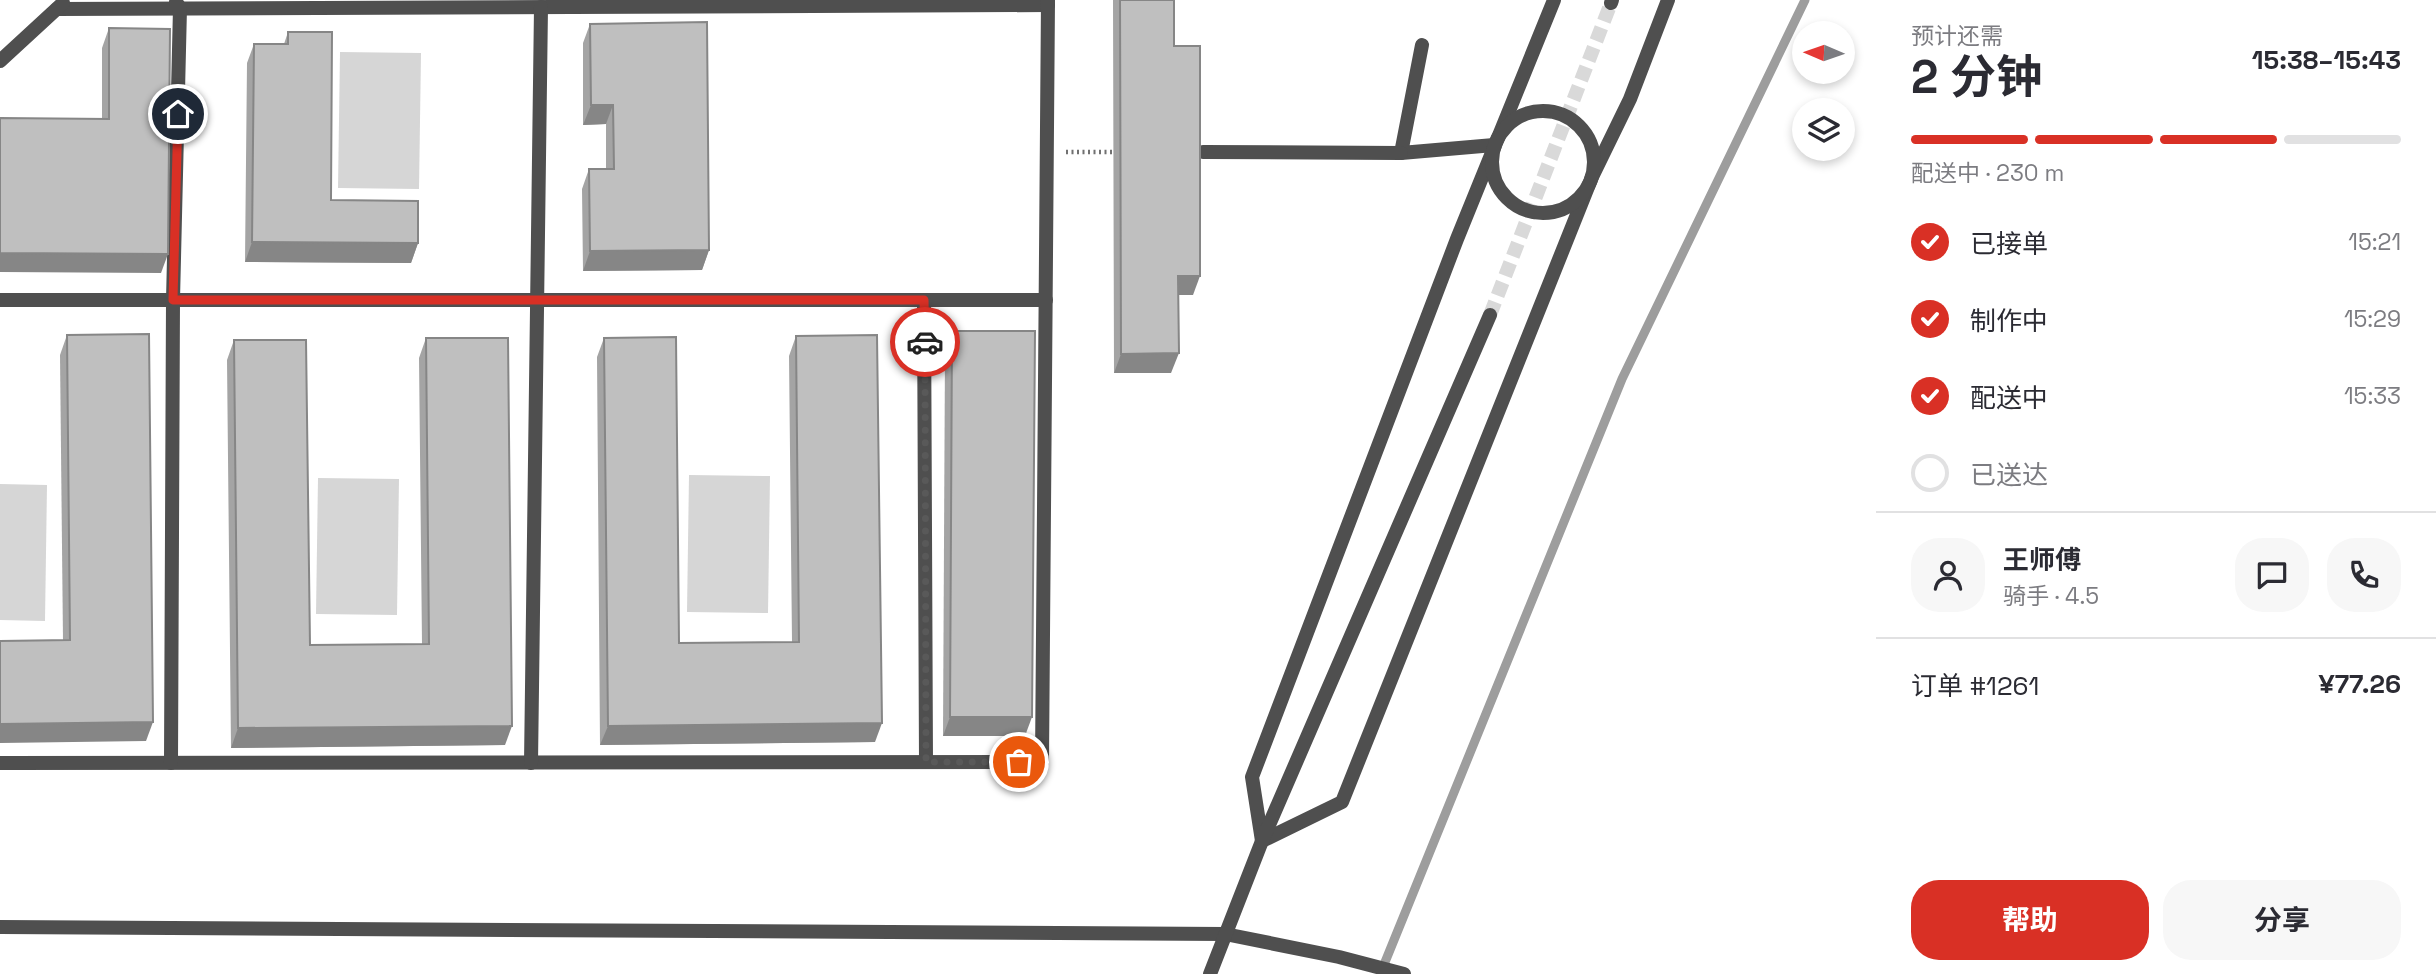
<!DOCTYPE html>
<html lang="zh">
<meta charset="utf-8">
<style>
:root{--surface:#fff;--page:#f7f7f7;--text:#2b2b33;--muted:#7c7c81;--line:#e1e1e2;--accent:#d93025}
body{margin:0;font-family:"Space Grotesk","Noto Sans SC",sans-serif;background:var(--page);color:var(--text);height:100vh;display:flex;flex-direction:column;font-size:26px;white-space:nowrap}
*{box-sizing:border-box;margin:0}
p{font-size:23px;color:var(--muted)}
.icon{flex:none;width:38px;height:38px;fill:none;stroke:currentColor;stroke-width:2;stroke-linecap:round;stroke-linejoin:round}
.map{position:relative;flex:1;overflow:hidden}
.side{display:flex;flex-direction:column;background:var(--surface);width:560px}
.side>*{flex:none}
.needle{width:46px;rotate:272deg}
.tools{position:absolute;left:1792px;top:21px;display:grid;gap:14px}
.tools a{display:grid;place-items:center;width:63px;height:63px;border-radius:50%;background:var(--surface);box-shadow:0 4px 10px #0003;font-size:35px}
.pin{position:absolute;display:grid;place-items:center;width:60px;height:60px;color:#fff;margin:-30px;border:4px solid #fff;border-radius:50%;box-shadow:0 2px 7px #0007}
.courier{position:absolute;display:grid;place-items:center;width:70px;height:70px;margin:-35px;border:5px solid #d93025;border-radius:50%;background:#fff;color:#222;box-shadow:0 2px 9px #0007}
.summary em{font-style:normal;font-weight:700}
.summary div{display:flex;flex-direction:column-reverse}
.summary{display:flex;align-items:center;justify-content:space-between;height:119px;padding:0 35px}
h1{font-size:46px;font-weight:700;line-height:52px}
.bar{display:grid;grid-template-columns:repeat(4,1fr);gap:10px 7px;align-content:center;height:84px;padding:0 35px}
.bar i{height:9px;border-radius:5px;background:var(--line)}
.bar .active{background:var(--accent)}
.bar p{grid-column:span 4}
.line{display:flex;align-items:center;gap:18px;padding:0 35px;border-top:2px solid var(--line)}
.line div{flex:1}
.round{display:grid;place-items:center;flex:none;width:74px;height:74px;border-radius:28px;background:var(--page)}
ol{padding:0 35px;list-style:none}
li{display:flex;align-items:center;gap:21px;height:77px}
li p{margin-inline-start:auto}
li .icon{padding:7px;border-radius:50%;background:var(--accent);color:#fff;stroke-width:4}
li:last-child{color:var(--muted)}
li i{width:38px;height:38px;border:4px solid var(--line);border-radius:50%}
.cta{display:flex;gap:14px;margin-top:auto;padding:14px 35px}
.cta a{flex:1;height:80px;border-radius:28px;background:var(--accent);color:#fff;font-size:28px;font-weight:700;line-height:80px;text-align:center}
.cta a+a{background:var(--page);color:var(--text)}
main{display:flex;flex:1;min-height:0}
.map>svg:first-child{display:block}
.green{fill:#d6d6d6}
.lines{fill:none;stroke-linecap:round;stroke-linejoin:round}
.stream{stroke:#9d9d9d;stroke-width:9}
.tertiary-tunnel{stroke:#d9d9d9;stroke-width:14;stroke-dasharray:14 7;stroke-linecap:butt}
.path{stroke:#717171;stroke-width:4.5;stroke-dasharray:2 3.5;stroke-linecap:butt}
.service{stroke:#4f4f4f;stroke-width:14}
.minor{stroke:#4f4f4f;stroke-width:14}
.tertiary{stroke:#4f4f4f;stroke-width:14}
.wall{fill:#a4a4a4}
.shaded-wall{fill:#868686}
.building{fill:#bfbfbf;stroke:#868686;stroke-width:2}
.done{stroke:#595959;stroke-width:7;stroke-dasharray:0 12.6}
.route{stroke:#d93025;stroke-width:9}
</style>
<main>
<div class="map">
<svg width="1876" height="974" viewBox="0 0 1876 974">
<rect width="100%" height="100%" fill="#fff"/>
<g class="green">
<path d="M340 52 421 53 419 189 338 188Z"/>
<path d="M689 475 770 476 768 613 687 612Z"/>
<path d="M318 478 399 479 397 615 316 614Z"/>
<path d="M0 484 47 485 45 621 0 620Z"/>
</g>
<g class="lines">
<path class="stream" d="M1381 972 1622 379 1805 0"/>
<path class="tertiary-tunnel" d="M1490 315 1611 3"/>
<path class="path" d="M1066 152H1116"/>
<g class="service">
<path d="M57 9 1048 5"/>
<path d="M1422 45 1401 153 1494 145"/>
<path d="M0 61 63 3"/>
<path d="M1203 152 1401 153"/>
<path d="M0 300H1046"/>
<path d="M924 300 926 762"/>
<path d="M0 763 1042 762 1048 0"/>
<path d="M171 763 173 300 180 8 176 2"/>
<path d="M531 763 541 7"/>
</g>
<path class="minor" d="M0 927 1225 934 1339 957 1404 974"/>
<g class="tertiary">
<path d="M1554 0 1457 239 1252 777 1262 841 1342 802 1592 177 1630 99 1668 0"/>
<path d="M1611 3 1612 0"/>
<circle cx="1543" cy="162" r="51"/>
<path d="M1210 974 1262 841 1490 315"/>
</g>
</g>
<g class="wall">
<path d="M1113 0H1174V46L1193 295H1178L1171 373H1114Z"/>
<path d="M590 24 709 250 702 270 583 271 582 189 589 169H606V124L583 125V43Z"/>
<path d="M109 28 161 273 102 119V48Z"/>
<path d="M288 32 331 200 418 243 411 263 245 262 247 63 254 44H284Z"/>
<path d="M952 331 1025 736H943L945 350Z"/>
<path d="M67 335 146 741 63 641 60 355Z"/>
<path d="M796 336 875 742 600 745 597 357 604 338 679 643 792 642 789 356Z"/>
<path d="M426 338 505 745 231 748 227 360 234 340 310 645 422 644 419 358Z"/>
</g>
<g class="shaded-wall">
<path d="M591 105H613L606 124 583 125Z"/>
<path d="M252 242 418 243 411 263 245 262Z"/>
<path d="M709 250 702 270 583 271 590 251Z"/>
<path d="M0 253 168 254 161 273 0 272Z"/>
<path d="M1178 276H1200L1193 295H1171Z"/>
<path d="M1179 353 1171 373H1114L1121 354Z"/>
<path d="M950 717H1032L1025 736H943Z"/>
<path d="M153 722 146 741 0 743V724Z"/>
<path d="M882 723 875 742 600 745 608 726Z"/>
<path d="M512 726 505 745 231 748 238 728Z"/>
</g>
<g class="building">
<path d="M1120 0H1174V46H1200V276H1178L1179 353 1121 354Z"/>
<path d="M707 22 709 250 590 251 589 169H614L613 105H591L590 24Z"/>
<path d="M109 28 170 29 168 254 0 253V118L109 119Z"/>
<path d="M288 32H332L331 200 418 201V243L252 242 254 44H288Z"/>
<path d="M952 331H1035L1032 717H950Z"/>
<path d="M149 334 153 722 0 724V641L70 640 67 335Z"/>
<path d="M877 335 882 723 608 726 604 338 676 337 679 643 799 642 796 336Z"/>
<path d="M426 338H508L512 726 238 728 234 340H306L310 645 429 644Z"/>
</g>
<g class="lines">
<path class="done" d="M925 342 926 762H1019"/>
<path class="route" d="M178 114 173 300H924L925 342"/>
</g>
</svg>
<div class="tools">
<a><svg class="needle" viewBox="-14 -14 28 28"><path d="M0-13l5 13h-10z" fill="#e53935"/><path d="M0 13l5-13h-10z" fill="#7c7c81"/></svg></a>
<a><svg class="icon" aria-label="layers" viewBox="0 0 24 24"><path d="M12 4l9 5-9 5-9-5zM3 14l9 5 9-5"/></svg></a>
</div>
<div class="pin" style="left:1019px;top:762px;background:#ea580c"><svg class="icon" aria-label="bag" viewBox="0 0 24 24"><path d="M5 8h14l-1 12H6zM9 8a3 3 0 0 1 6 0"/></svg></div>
<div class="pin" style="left:178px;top:114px;background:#1f2937"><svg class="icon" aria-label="home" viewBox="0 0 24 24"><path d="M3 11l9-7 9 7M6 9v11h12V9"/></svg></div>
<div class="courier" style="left:925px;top:342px"><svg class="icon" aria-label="car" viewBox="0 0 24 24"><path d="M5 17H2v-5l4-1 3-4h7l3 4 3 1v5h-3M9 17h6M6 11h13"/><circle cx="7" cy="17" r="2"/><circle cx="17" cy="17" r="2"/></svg></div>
</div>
<section class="side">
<div class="summary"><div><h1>2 分钟</h1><p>预计还需</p></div><em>15:38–15:43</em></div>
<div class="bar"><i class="active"></i><i class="active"></i><i class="active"></i><i></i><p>配送中 · 230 m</p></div>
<ol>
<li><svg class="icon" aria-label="check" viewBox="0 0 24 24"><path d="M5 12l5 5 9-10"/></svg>已接单<p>15:21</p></li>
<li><svg class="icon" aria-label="check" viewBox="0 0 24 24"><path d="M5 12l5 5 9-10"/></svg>制作中<p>15:29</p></li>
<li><svg class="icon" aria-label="check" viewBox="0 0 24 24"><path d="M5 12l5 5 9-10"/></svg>配送中<p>15:33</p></li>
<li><i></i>已送达</li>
</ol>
<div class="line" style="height:126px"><a class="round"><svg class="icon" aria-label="person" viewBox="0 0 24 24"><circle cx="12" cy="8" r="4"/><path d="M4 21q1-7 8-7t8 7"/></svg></a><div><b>王师傅</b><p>骑手 · 4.5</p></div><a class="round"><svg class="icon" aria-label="chat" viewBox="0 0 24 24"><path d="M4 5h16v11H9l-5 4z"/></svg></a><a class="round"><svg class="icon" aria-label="phone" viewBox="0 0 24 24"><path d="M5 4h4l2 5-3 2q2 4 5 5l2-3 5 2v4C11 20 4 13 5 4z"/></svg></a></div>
<div class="line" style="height:91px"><div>订单 #1261</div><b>¥77.26</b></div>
<div class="cta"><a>帮助</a><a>分享</a></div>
</section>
</main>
